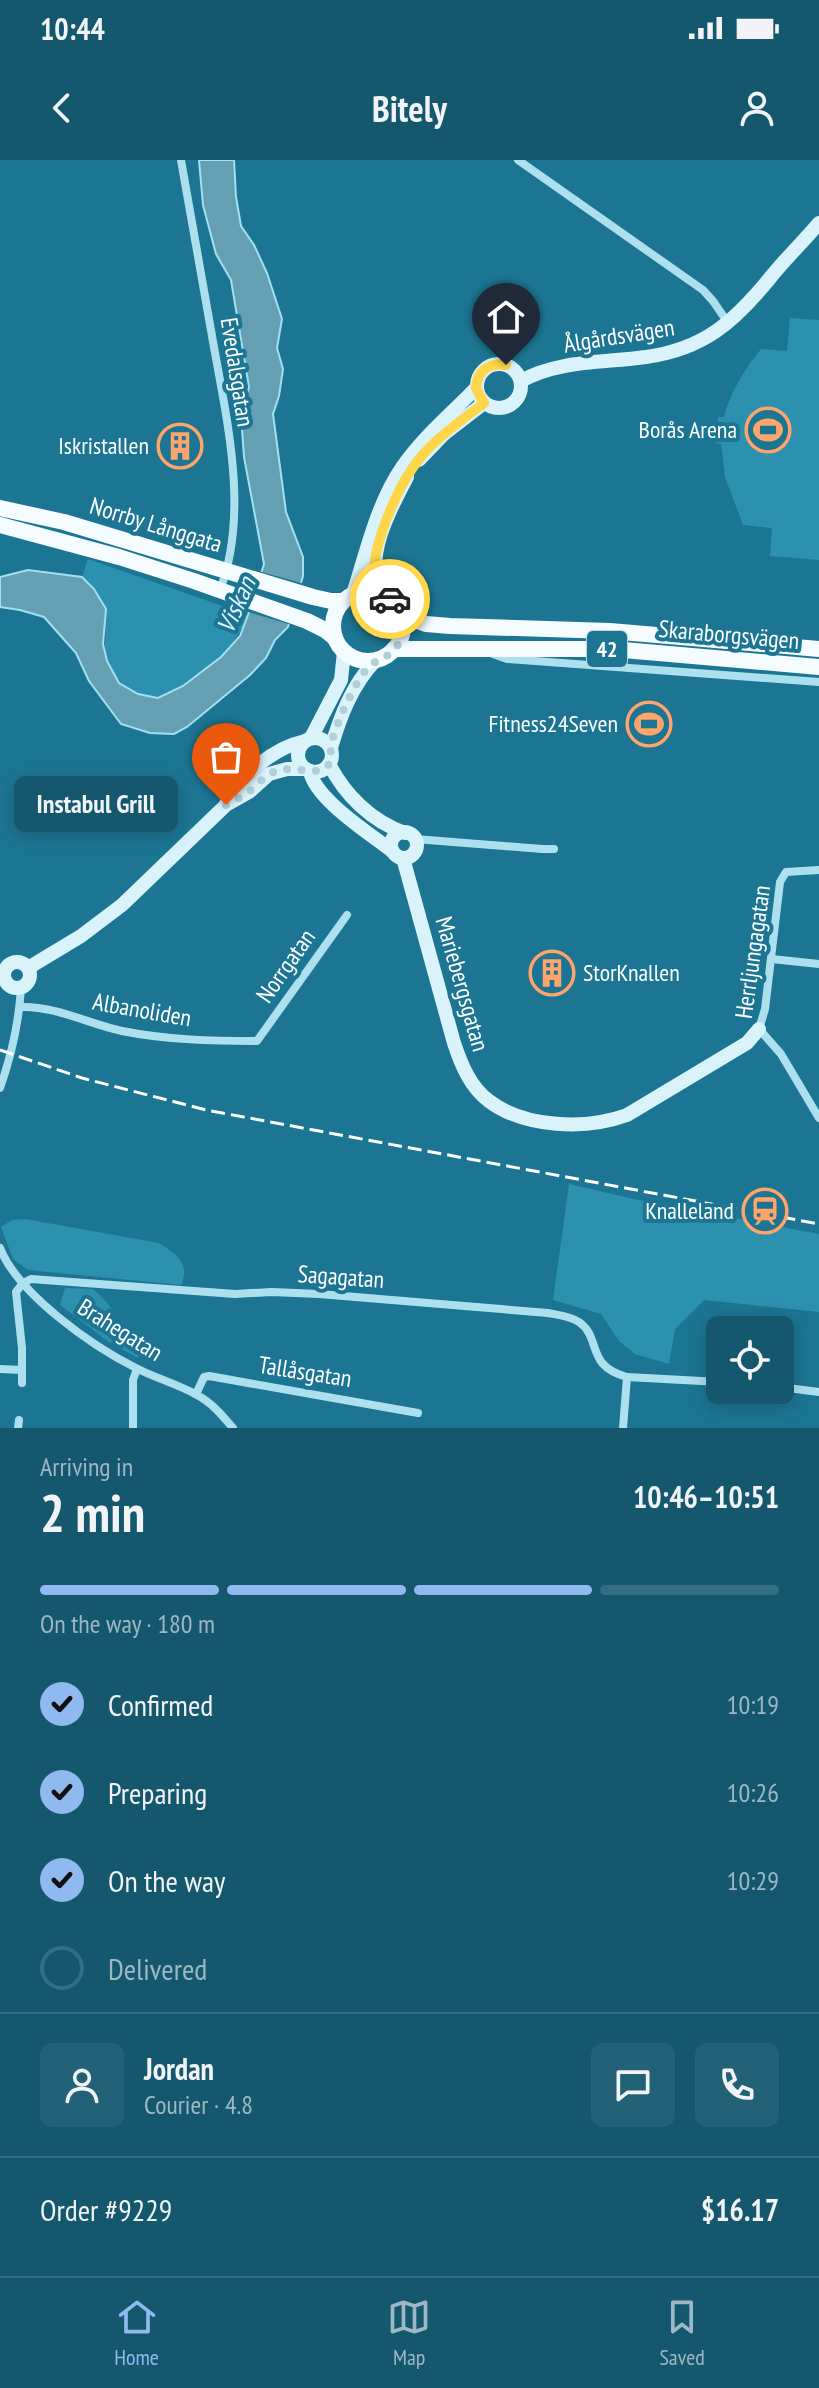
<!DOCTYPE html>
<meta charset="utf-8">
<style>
:root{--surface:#15586e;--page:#226176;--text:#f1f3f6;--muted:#9db8c2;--line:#346e81;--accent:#90b9f0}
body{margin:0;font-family:"PT Sans Narrow",sans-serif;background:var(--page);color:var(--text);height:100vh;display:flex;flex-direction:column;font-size:30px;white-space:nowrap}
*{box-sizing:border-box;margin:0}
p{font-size:26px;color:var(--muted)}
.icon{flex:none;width:44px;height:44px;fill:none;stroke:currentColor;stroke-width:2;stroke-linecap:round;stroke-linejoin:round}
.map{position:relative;height:1268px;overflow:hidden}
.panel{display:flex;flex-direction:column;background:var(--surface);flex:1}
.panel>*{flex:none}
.buttons{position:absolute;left:706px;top:1156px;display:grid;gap:16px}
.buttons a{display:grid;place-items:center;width:88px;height:88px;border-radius:12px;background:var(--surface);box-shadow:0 4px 20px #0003;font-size:40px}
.pin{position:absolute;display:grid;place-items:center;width:68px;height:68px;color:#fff;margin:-82px -34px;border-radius:50% 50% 50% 0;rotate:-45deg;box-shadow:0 0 8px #0007}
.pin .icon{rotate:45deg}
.courier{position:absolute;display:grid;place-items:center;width:80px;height:80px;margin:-40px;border:6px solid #ffd54a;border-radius:50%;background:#fff;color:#222;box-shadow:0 2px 10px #0007}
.bubble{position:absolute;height:56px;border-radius:12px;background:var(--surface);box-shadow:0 4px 20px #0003;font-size:26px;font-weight:800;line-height:56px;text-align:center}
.overview em{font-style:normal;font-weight:800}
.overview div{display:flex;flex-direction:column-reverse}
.overview{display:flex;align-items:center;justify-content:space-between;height:136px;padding:0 40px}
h1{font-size:52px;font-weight:800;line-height:60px}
.bar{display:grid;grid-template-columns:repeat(4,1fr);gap:12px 8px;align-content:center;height:96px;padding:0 40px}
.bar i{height:10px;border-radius:6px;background:var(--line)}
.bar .on{background:var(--accent)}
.bar p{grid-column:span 4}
.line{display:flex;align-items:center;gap:20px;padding:0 40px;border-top:2px solid var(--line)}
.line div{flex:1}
.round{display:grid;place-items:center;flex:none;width:84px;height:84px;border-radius:12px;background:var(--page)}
ol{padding:0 40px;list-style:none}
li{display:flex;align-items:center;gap:24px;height:88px}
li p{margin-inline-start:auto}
li .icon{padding:8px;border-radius:50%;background:var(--accent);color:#111;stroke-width:4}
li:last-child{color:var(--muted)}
li i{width:44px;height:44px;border:4px solid var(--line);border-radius:50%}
.status{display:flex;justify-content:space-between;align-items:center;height:56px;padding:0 40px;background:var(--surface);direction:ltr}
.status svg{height:22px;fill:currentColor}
header{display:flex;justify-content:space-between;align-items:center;height:104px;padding:0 40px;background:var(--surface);font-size:36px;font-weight:800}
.tab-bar{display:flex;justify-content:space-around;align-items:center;height:112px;border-top:2px solid var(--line);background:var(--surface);font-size:22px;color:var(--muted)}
.tab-bar a{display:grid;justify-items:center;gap:4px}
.tab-bar .on{color:var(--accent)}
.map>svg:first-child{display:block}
.green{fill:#2c91af}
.water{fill:#64a0b2;stroke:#a0e0f1;stroke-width:2}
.pier{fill:#1c7693}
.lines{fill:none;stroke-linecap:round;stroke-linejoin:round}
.street{stroke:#ade0ef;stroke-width:8}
.secondary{stroke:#daf3fb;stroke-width:14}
.primary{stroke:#f4fcff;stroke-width:16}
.rail{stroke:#fff;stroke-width:3;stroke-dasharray:14 6;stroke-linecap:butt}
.done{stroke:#b0cfd9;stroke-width:8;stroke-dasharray:0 14.4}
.route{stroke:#ffd54a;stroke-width:10}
.labels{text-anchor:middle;stroke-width:8;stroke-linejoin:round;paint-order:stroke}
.shield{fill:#1c7693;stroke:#bbd6df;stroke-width:2}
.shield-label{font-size:22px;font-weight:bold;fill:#fff}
.street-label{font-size:24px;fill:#fff;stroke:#1c7693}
.poi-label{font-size:24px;fill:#fff;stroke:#1c7693;text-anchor:end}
.water-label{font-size:26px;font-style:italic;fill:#dcf4fa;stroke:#1c7693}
</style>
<div class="status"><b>10:44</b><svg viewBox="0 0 49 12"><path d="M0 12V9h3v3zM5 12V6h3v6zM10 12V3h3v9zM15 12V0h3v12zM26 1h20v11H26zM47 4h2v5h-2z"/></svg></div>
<header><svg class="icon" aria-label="back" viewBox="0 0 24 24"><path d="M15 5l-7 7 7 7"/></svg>Bitely<svg class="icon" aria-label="person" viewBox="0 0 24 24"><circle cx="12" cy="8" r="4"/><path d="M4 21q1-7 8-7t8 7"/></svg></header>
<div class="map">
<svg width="819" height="1268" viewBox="0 0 819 1268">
<rect width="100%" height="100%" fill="#1c7693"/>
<g class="green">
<path d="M790 158 819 160V400L770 396 772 368 743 365 725 317 721 284 716 283 718 257H724C731 231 744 210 761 189L787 191Z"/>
<path d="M88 399 248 455C235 487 212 508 182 526 176 530 167 535 160 537 136 543 111 518 106 497 103 486 107 477 105 466 103 448 95 430 82 417Z"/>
<path d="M569 1024 634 1039 819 1074V1152L704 1140 675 1169 669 1204 635 1194 619 1181 601 1154 553 1140Z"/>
<path d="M25 1059 159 1083C175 1093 191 1104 181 1125L28 1110 13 1099 1 1067 12 1060Z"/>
<path d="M65 1128 93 1129C99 1135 108 1142 112 1150 117 1160 117 1171 131 1175L140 1192 138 1198 109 1182 60 1145Z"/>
</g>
<path class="water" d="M199 0H234L236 37 241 66 254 85 267 113 282 159 277 188 283 209 279 236 273 254 286 352 303 397V416L288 467 275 480 266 498 250 515 187 567 174 574 150 573 121 564 89 521 76 493 44 457 20 450 0 447V417L28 410 82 417 94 429 106 449 103 484 107 501 119 523 138 534 158 538 183 526 221 497 240 476 248 455 264 404 244 297 241 255 249 227 231 120 216 94 203 45Z"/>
<path class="pier" d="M258 411 305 424 292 465 245 451Z"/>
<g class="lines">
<g class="street">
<path d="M181 0C191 59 202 117 212 176 226 257 250 351 220 430"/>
<path d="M518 0 703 130 713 141 728 163"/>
<path d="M493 494 507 499 819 522"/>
<path d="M415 679 542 689H554"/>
<path d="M819 710 786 712 780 722 765 849 759 869 781 894 819 958"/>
<path d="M772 799 819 804"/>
<path d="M21 847C56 846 89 864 122 871 167 880 212 881 257 881L347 755"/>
<path d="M0 928C12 894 19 863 21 827"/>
<path d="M0 1088C18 1134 92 1186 136 1208 155 1218 178 1224 197 1235 212 1243 222 1255 233 1268"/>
<path d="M0 1209 22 1210"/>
<path d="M22 1223V1188L16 1132 23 1123 31 1119 235 1134 272 1132 319 1134 548 1153C558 1155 570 1156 579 1162 602 1178 585 1206 627 1217L720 1222"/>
<path d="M780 1227 819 1232"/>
<path d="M196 1234 204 1217 209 1216 418 1253"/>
<path d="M18 1268 19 1260"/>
<path d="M133 1268V1220L137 1209"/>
<path d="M623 1268 627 1217"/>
</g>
<g class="secondary">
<circle cx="499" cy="226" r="22"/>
<path d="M521 221C558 200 604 203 646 197 704 189 734 162 770 118 785 99 803 82 819 63"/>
<path d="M419 300 444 274 484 243"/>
<path d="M353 434C367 391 377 343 403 306 424 276 451 254 476 228"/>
<path d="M381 434C363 398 390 349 407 317"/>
<path d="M311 578 341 520 344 492"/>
<circle cx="315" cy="595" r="17"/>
<path d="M331 588C340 557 352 525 375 501"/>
<path d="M329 604C345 635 371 661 405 673"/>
<path d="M310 611C315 639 369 673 392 691"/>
<path d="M226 644C241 615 273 588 305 581"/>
<circle cx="404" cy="685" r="13"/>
<path d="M403 698 454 883C461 904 470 927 489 941 525 968 586 970 627 955L747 883 759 869"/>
<circle cx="17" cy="815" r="13"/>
<path d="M28 808 81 776 122 745 226 645 249 632 269 614 287 609H306"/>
</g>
<g class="primary">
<path d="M0 348 64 362 313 437 331 441H343"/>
<path d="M0 365 119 397 194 421 307 461 325 470 335 478"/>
<circle cx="368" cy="466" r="35"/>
<path d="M401 455 426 464 450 466 610 471 819 489"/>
<path d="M394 489H612L819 507"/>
</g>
<path class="rail" d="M0 890 82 918 206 950 819 1064"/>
</g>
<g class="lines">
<path class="done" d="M226 645C233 641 240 638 247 633 257 626 265 615 276 611 291 606 316 614 324 609 333 603 330 596 331 587 332 578 337 566 340 558 347 542 355 524 366 510 374 500 382 500 391 493 408 478 405 454 390 439"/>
<path class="route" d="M390 439C389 438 381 433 380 432 361 409 394 337 408 315 414 305 422 295 431 286 447 270 466 257 484 243L476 228C477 211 489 202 506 205"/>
</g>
<defs>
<g id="stadium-ring" transform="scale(2.3)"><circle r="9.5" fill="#1c7693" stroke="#ffa46a" stroke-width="1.5"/><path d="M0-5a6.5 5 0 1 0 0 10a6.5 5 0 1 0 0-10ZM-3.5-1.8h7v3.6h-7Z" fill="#ffa46a"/></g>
<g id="building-ring" transform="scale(2.3)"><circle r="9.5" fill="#1c7693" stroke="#ffa46a" stroke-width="1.5"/><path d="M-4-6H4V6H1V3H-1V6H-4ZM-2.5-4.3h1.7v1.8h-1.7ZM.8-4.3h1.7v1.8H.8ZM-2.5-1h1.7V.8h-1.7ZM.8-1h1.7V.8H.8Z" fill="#ffa46a"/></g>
<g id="station-ring" transform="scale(2.3)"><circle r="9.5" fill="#1c7693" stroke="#ffa46a" stroke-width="1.5"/><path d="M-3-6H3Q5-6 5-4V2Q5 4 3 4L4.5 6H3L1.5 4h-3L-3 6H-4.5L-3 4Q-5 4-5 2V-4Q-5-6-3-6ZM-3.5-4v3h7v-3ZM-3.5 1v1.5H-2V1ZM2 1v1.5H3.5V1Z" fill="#ffa46a"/></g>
</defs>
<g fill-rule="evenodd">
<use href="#stadium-ring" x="768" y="270"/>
<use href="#building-ring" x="180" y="286"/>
<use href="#stadium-ring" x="649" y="564"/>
<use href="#building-ring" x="552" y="813"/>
<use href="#station-ring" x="765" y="1051"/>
</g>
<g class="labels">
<rect class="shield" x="587" y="471" width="40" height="36" rx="6"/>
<g class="shield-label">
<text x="607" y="497">42</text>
</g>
<g class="street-label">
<text transform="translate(619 176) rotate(-9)" y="8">Ålgårdsvägen</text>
<text transform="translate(237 212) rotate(81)" y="8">Evedalsgatan</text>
<text transform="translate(156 365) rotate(17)" y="8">Norrby Långgata</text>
<text transform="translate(729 475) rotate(5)" y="8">Skaraborgsvägen</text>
<text transform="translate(753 792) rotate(-82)" y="8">Herrljungagatan</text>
<text transform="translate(286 806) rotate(-55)" y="8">Norrgatan</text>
<text transform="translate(462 824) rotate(74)" y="8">Mariebergsgatan</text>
<text transform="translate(142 850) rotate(10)" y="8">Albanoliden</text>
<text transform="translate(341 1117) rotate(4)" y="8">Sagagatan</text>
<text transform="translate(120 1170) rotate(32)" y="8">Brahegatan</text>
<text transform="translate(305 1212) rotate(9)" y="8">Tallåsgatan</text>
</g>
<g class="poi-label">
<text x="737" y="278">Borås Arena</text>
<text x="149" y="294">Iskristallen</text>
<text x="618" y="572">Fitness24Seven</text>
<text x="583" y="821" text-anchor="start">StorKnallen</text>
<text x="734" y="1059">Knalleland</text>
</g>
<g class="water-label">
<text transform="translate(236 445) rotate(-66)" y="9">Viskan</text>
</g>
</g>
</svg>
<div class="buttons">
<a><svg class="icon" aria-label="locate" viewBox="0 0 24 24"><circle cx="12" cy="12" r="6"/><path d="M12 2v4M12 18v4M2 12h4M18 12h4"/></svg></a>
</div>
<div class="pin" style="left:226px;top:645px;background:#ea580c"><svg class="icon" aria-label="bag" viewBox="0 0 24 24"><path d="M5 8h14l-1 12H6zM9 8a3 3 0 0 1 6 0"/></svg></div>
<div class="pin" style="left:506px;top:205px;background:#1f2937"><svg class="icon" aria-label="home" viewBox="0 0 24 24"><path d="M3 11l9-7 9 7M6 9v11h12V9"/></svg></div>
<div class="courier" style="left:390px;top:439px"><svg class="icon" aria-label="car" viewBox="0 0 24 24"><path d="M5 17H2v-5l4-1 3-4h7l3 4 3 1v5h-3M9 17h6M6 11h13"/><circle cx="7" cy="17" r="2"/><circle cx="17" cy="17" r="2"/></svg></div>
<div class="bubble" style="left:14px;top:616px;width:164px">Instabul Grill</div>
</div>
<section class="panel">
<div class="overview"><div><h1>2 min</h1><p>Arriving in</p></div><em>10:46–10:51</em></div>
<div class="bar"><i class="on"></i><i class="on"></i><i class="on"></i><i></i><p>On the way · 180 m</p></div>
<ol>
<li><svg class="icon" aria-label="check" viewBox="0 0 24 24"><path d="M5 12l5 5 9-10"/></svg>Confirmed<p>10:19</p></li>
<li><svg class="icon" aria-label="check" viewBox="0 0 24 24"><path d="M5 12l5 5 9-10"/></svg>Preparing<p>10:26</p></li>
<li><svg class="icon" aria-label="check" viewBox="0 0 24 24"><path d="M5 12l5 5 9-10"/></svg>On the way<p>10:29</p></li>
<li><i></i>Delivered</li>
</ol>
<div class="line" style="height:144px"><a class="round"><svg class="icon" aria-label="person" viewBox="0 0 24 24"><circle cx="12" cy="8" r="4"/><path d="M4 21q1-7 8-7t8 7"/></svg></a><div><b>Jordan</b><p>Courier · 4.8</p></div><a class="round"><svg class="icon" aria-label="chat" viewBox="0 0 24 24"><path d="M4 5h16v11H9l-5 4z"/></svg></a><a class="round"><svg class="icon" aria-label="phone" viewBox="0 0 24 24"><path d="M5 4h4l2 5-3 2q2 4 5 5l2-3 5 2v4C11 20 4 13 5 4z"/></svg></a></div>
<div class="line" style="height:104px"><div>Order #9229</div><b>$16.17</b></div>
</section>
<nav class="tab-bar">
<a class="on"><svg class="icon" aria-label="home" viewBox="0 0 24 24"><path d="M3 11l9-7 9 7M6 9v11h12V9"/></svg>Home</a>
<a><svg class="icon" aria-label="map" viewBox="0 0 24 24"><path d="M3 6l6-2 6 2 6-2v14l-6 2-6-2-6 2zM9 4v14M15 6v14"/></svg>Map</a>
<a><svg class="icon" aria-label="saved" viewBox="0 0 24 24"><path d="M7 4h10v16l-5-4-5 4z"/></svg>Saved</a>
</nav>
